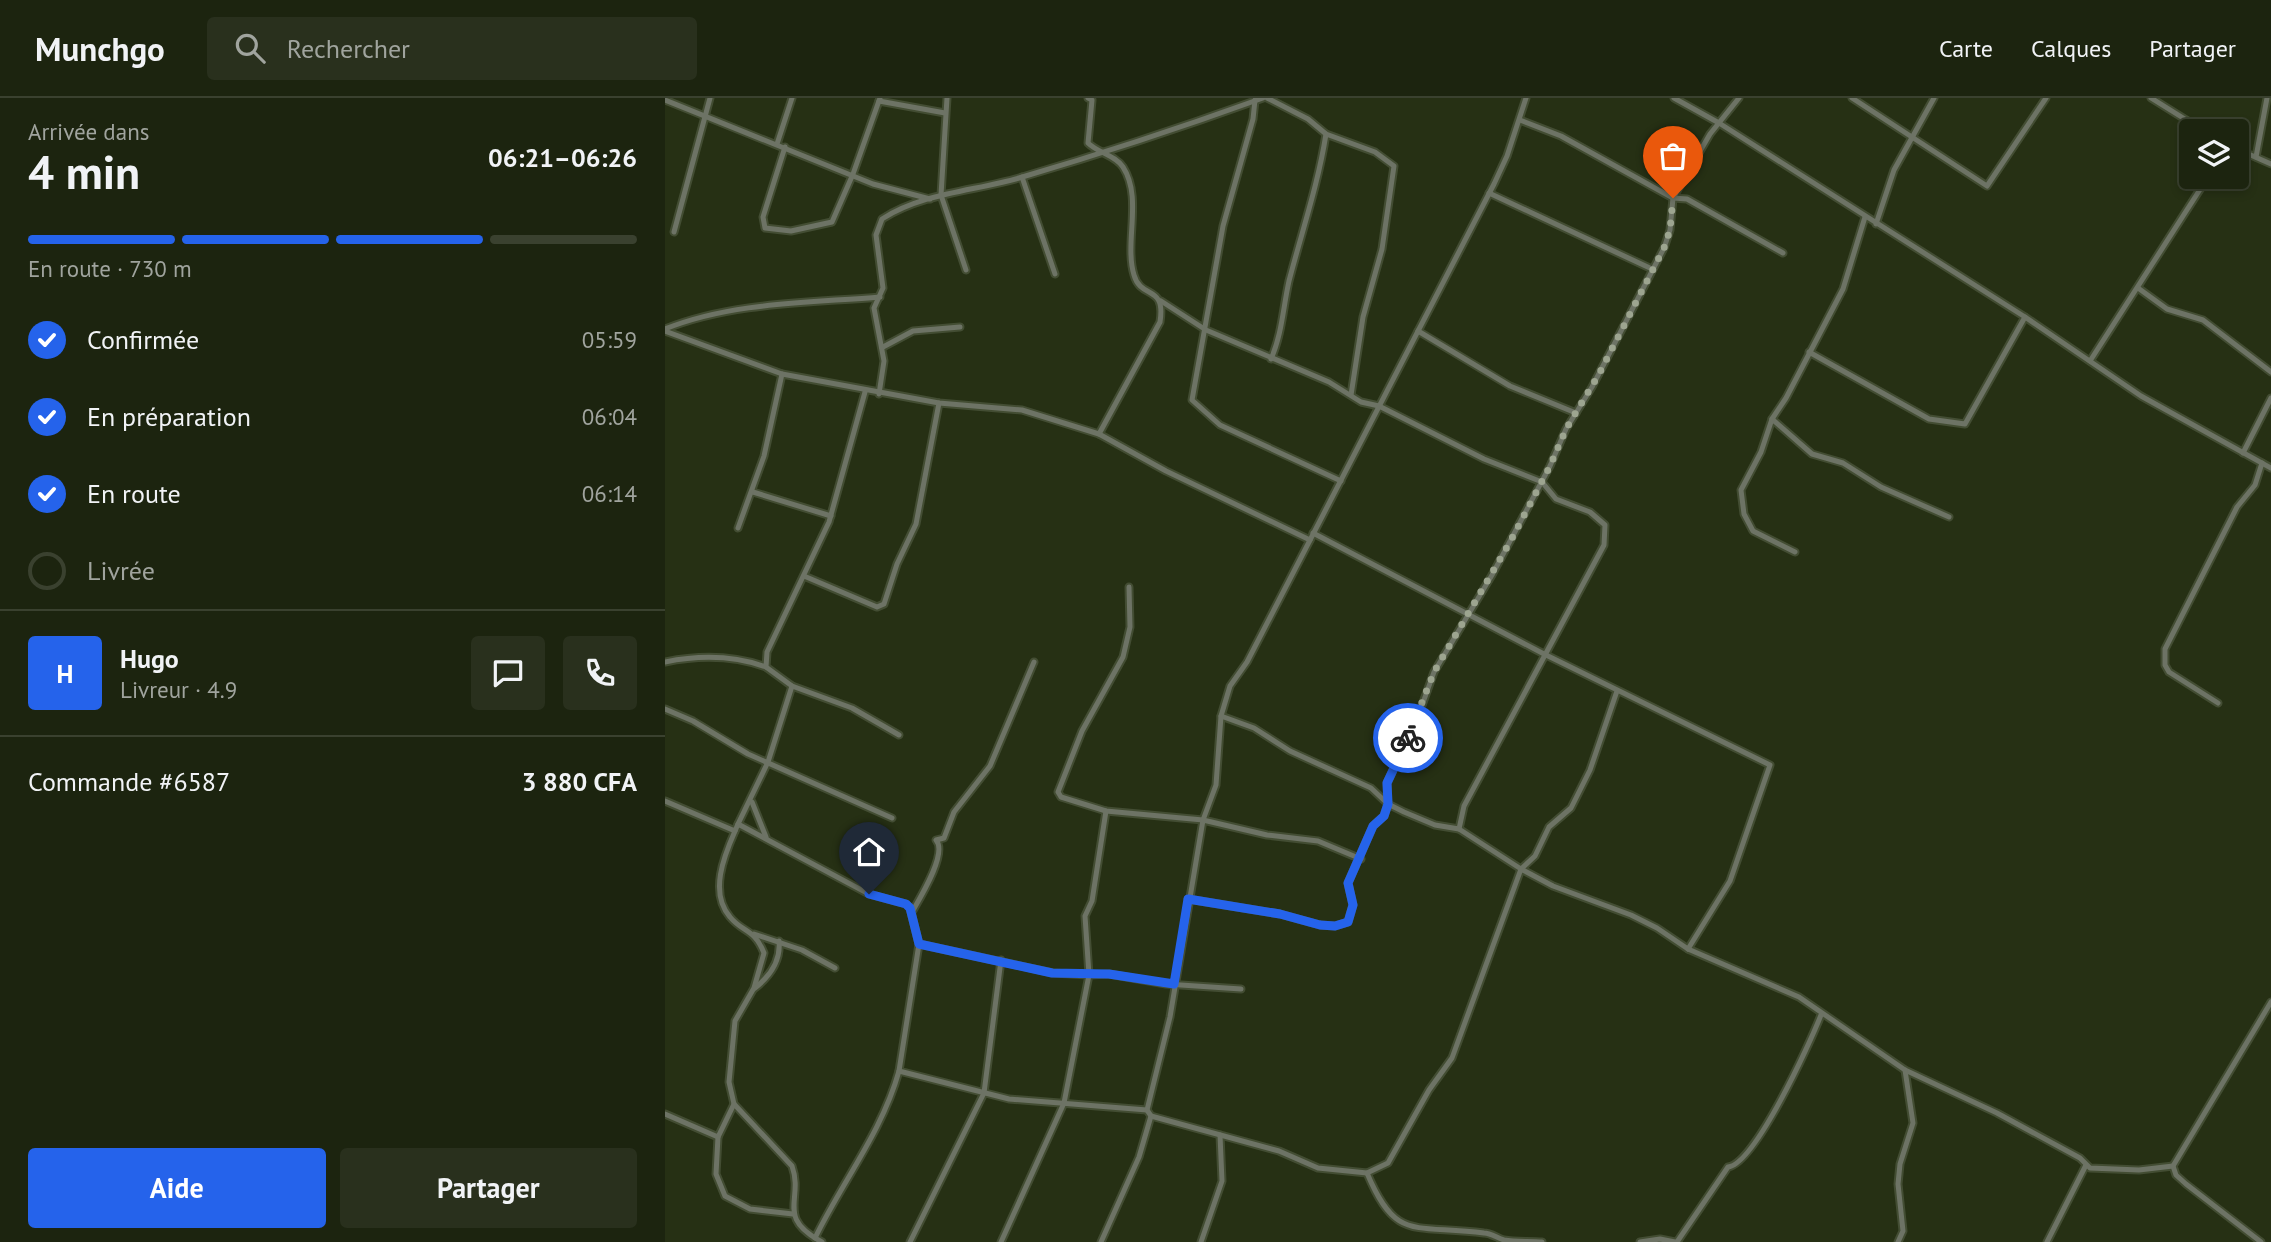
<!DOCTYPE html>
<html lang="fr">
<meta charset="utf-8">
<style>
:root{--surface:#1c240f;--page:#29301d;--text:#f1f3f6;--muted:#a0a49e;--line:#3a412f;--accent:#2563eb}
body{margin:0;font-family:"PT Sans",sans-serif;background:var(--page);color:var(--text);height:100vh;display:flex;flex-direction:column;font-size:26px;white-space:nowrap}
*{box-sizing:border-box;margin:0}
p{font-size:23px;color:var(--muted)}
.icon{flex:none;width:38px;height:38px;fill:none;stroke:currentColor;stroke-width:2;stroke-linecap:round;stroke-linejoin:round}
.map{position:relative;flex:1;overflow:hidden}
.sheet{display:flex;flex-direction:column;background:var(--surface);width:665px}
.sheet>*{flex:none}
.controls{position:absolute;left:1514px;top:21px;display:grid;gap:14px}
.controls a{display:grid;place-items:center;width:70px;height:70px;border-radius:7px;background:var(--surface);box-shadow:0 4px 10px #0003,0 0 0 2px var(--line);font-size:35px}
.pin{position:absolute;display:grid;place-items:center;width:60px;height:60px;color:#fff;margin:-72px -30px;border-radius:50% 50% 50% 0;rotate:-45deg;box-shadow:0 0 7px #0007}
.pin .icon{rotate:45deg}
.courier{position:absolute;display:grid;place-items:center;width:70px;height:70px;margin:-35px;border:5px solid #2563eb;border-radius:50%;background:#fff;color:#222;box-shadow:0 2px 9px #0007}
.head em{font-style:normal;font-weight:700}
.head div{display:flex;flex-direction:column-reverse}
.head{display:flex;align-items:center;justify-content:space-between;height:119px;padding:0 28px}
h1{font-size:46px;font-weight:700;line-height:52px}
.bar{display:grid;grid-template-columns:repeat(4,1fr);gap:10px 7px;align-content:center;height:84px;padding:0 28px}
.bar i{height:9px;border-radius:5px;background:var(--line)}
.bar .active{background:var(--accent)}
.bar p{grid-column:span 4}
.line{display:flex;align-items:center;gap:18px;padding:0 28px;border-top:2px solid var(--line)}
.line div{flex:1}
.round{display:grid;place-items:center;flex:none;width:74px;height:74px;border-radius:7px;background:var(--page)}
ol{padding:0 28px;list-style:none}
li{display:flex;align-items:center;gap:21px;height:77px}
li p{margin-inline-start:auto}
li .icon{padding:7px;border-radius:50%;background:var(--accent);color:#fff;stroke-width:4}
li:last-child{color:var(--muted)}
li i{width:38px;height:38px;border:4px solid var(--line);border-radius:50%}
.action{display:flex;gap:14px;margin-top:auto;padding:14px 28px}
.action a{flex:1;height:80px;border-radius:7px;background:var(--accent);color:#fff;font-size:28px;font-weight:700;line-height:80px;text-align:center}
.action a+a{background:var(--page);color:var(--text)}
header{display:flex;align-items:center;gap:42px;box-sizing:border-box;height:98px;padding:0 35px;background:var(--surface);border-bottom:2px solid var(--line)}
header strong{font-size:33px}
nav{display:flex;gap:38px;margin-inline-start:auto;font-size:24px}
.search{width:490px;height:63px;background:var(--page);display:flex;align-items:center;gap:18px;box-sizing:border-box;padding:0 24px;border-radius:7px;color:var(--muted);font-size:26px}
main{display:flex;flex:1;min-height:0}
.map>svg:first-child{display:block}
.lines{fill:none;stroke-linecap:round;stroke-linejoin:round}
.street-casing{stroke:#434d33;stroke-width:9}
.street{stroke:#6d7365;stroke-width:5}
.done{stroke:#9da590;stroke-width:7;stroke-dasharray:0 12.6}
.route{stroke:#2563eb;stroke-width:9}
</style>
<header>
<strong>Munchgo</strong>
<div class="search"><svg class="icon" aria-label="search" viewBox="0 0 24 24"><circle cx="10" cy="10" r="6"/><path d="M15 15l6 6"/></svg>Rechercher</div>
<nav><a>Carte</a><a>Calques</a><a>Partager</a></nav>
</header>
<main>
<section class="sheet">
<div class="head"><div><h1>4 min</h1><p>Arrivée dans</p></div><em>06:21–06:26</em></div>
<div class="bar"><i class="active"></i><i class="active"></i><i class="active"></i><i></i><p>En route · 730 m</p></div>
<ol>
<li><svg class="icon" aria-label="check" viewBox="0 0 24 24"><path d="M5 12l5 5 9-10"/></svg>Confirmée<p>05:59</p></li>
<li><svg class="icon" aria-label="check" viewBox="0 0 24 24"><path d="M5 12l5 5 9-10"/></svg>En préparation<p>06:04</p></li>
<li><svg class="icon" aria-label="check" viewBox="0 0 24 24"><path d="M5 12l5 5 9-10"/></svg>En route<p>06:14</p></li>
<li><i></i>Livrée</li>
</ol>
<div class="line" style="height:126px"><b class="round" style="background:var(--accent);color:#fff">H</b><div><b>Hugo</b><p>Livreur · 4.9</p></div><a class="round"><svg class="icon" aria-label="chat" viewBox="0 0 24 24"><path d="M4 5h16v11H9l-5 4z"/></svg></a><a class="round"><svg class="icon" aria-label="phone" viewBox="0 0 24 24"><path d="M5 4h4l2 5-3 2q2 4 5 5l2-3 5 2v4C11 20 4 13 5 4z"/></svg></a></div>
<div class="line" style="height:91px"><div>Commande #6587</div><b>3 880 CFA</b></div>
<div class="action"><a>Aide</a><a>Partager</a></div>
</section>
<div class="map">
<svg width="1606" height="1144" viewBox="0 0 1606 1144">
<rect width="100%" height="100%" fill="#263014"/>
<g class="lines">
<g class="street-casing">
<g id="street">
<path d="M282 0 276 97 301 172"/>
<path d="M423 0 427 2 423 45C433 55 450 57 458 69 478 100 459 144 469 177 476 202 501 186 495 224L434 336"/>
<path d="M602 0 643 21 661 36 710 54 729 68 717 151 698 219 686 297"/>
<path d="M1009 0 1054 25 1360 219 1476 298 1606 370"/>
<path d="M1187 0 1322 88 1381 0"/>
<path d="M1486 0 1539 33"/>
<path d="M0 2 208 86 265 101"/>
<path d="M590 2 588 21 558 128 527 302 555 327 676 383"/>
<path d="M214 3 280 15"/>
<path d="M855 22 896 38 1008 100 1022 101 1118 155"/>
<path d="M112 46 127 0"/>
<path d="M120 49 98 119 100 130 126 133 167 124 188 76 215 0"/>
<path d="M1572 51 1606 66"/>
<path d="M1591 59 1602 0"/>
<path d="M357 79 390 176"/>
<path d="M824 95 987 171"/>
<path d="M1211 126 1229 72 1269 0"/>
<path d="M9 134 45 0"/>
<path d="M1473 190 1502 211 1538 222 1606 274"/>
<path d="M496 203 541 232 664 284 696 304 714 308 819 361 877 384 891 401 925 414 940 427 939 447 799 708 794 731"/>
<path d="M0 231C67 204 144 205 215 199"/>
<path d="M0 233 117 276 274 305 357 312 434 336 501 373 645 442"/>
<path d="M753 233 845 288 911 315"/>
<path d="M218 249 248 233 295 229"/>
<path d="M1144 254 1264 321 1300 326 1360 219"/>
<path d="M606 261C617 236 618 210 624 183 637 133 653 87 661 36"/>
<path d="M1425 263 1543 79"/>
<path d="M214 296 219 263 209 210 218 190 211 137 217 121C257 95 309 93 354 80 436 56 518 29 598 0"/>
<path d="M1107 321 1147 356 1178 365 1216 389 1284 419"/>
<path d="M1578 355 1606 300"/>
<path d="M88 394 166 418"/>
<path d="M73 430 99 358 117 276"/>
<path d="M648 435 879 556 1105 667 1065 783 1023 851"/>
<path d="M1130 454 1088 433 1079 416 1076 392 1096 354 1107 321 1121 300 1178 191 1200 119"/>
<path d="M139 478 212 509 219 506 232 466 251 426 274 305"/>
<path d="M464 489 465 529 458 559 417 633 393 694 396 699 441 713 538 722 602 737 653 743 696 761"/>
<path d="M0 564C34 557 68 557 101 569"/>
<path d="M127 588 187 610 234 637"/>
<path d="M1553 605 1504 574 1500 567V551L1572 409 1590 387 1597 365"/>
<path d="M0 611 28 623 83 656 227 720"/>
<path d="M556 618 589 630 625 653 706 690 723 706 739 714 770 727 794 731 856 771 870 758 884 729 906 710 925 672 952 593"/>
<path d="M0 703 70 733 73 726 204 796 241 806 245 810 254 846 234 973 344 1001 482 1012"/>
<path d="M87 704 101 739"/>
<path d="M73 726 103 664 127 588 101 569 102 554 164 424 200 294"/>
<path d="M70 733C59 758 44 795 65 819 78 835 89 830 99 855L89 890 70 923 64 984 69 1006 127 1068C139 1102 110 1119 157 1144"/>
<path d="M523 801 615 816 655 827 670 828 683 824 688 807 683 785 708 728 719 718 723 706 722 685 751 624 769 574 827 477 885 368 901 331 927 289 999 150 1005 132 1008 100 1045 36 1074 0"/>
<path d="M247 814C255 800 283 755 271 742L279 740 289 714 325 668 369 564"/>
<path d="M89 836 137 852 170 870"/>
<path d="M254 846 388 875 424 877 420 818 427 803 441 713"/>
<path d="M90 890C105 878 116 862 114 843"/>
<path d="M0 1016 53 1039 69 1006"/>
<path d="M486 1018 614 1053 653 1070 702 1075 723 1065 764 992 787 960 856 771 888 788 966 817 992 830 1023 851 1134 899 1240 972 1332 1015 1415 1060 1425 1070 1474 1072 1508 1068 1511 1077 1521 1086 1596 1144"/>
<path d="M53 1039 51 1076 60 1098 85 1111 128 1116"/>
<path d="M1508 1068 1606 904"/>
<path d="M702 1075C731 1144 748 1126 819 1135 826 1135 832 1140 839 1142 851 1144 865 1143 877 1144"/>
<path d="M150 1140C177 1084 217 1034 234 973"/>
<path d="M245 1144 319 995 336 862"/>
<path d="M336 1144 399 1005 424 877 444 876 501 886 576 891"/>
<path d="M436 1144 474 1059 486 1018 482 1012 505 919 538 722 551 687 556 618 565 588 582 564 829 86 842 58 861 0"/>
<path d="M536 1144 557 1083 555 1037"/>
<path d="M975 1144 995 1141 1010 1144"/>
<path d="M1012 1144 1063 1069C1090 1066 1145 945 1156 917"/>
<path d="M1233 1144 1238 1133 1233 1086 1235 1066 1248 1025 1240 972"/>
<path d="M1382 1144 1421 1067"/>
</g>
</g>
<use href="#street" class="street"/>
</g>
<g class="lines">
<path class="done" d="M743 640 769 574 845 444 885 368 901 331 934 276 999 150 1005 132 1008 100"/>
<path class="route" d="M204 796 241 806 245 810 254 846 387 875 444 876 509 886 523 801 615 816 655 827 670 828 683 824 688 807 683 785 708 728 719 718 723 706 722 685 743 640"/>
</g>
</svg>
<div class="controls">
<a><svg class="icon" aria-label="layers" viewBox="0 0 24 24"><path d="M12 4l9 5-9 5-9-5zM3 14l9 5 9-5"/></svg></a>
</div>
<div class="pin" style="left:1008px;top:100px;background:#ea580c"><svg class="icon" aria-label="bag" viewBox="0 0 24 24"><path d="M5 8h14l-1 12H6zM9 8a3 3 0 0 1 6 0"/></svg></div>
<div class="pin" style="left:204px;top:796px;background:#1f2937"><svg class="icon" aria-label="home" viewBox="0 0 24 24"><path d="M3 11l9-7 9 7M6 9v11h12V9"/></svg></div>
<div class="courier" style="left:743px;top:640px"><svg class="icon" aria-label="bike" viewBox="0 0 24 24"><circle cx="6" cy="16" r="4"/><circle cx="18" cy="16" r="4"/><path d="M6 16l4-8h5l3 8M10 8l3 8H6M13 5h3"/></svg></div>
</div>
</main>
